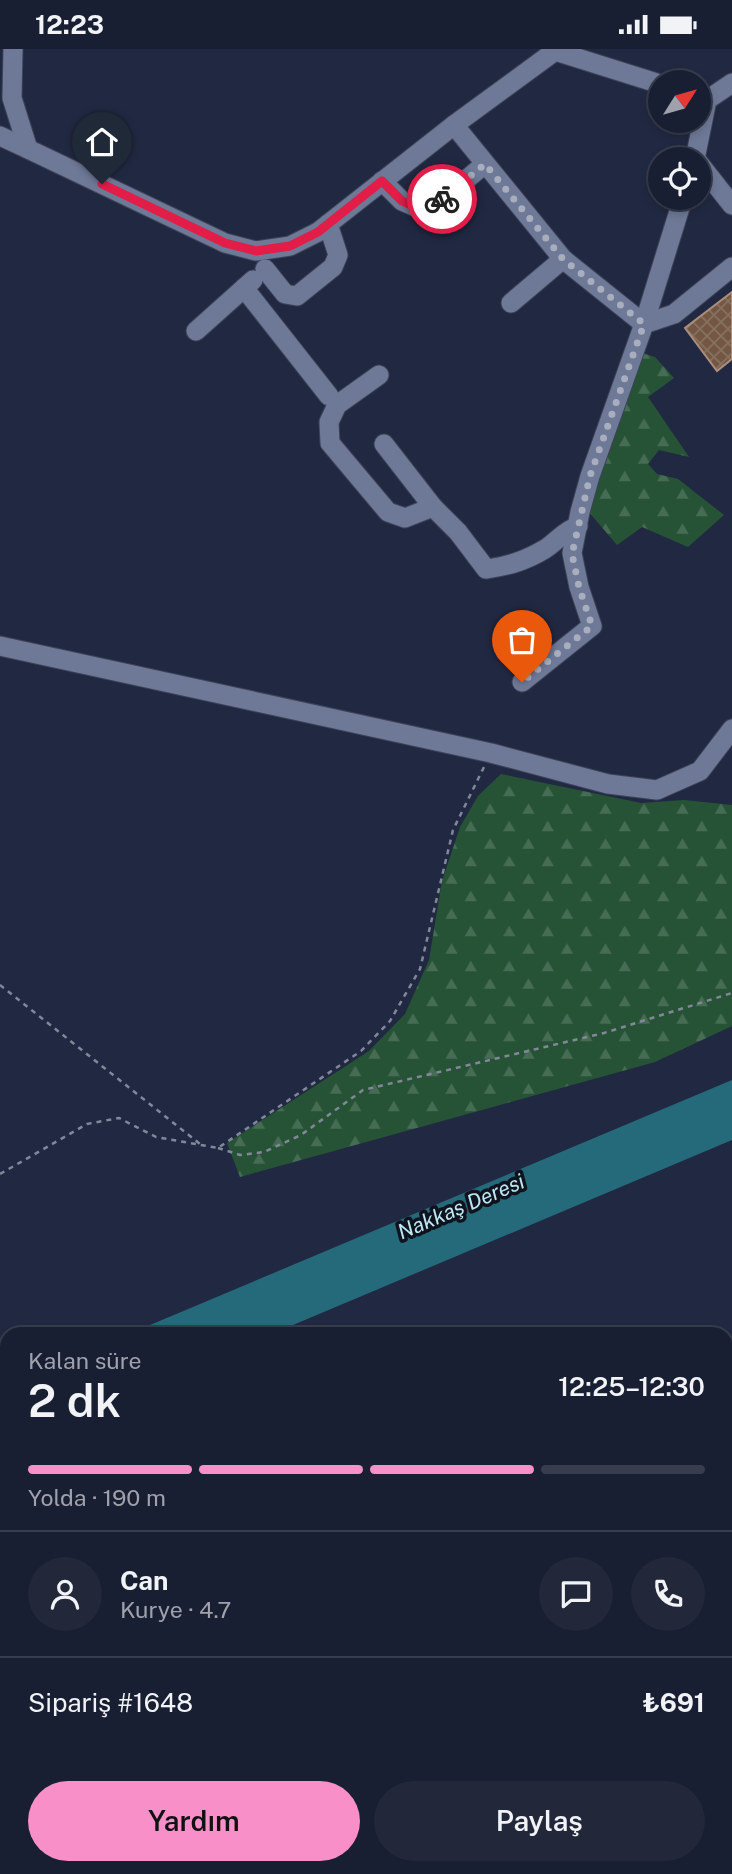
<!DOCTYPE html>
<html lang="tr">
<meta charset="utf-8">
<style>
:root{--surface:#191f32;--page:#22273a;--text:#f1f3f6;--muted:#9fa2ac;--line:#373d4d;--accent:#f98fc9}
body{margin:0;font-family:"Public Sans",sans-serif;background:var(--page);color:var(--text);height:100vh;display:flex;flex-direction:column;font-size:26px;white-space:nowrap}
*{box-sizing:border-box;margin:0}
p{font-size:23px;color:var(--muted)}
.icon{flex:none;width:38px;height:38px;fill:none;stroke:currentColor;stroke-width:2;stroke-linecap:round;stroke-linejoin:round}
.map{position:relative;flex:1;overflow:hidden}
.panel{position:absolute;left:0px;top:1278px;width:733px;height:548px;display:flex;flex-direction:column;background:var(--surface);border-radius:21px 21px 0 0;box-shadow:0 4px 10px #0003,0 0 0 2px var(--line)}
.panel>*{flex:none}
.needle{width:46px;rotate:53deg}
.fabs{position:absolute;left:648px;top:21px;display:grid;gap:14px}
.fabs a{display:grid;place-items:center;width:63px;height:63px;border-radius:50%;background:var(--surface);box-shadow:0 4px 10px #0003,0 0 0 2px var(--line);font-size:35px}
.pin{position:absolute;display:grid;place-items:center;width:60px;height:60px;color:#fff;margin:-72px -30px;border-radius:50% 50% 50% 0;rotate:-45deg;box-shadow:0 0 7px #0007}
.pin .icon{rotate:45deg}
.courier{position:absolute;display:grid;place-items:center;width:70px;height:70px;margin:-35px;border:5px solid #e11d48;border-radius:50%;background:#fff;color:#222;box-shadow:0 2px 9px #0007}
.summary em{font-style:normal;font-weight:600}
.summary div{display:flex;flex-direction:column-reverse}
.summary{display:flex;align-items:center;justify-content:space-between;height:119px;padding:0 28px}
h1{font-size:46px;font-weight:600;line-height:52px}
.bar{display:grid;grid-template-columns:repeat(4,1fr);gap:10px 7px;align-content:center;height:84px;padding:0 28px}
.bar i{height:9px;border-radius:5px;background:var(--line)}
.bar .current{background:var(--accent)}
.bar p{grid-column:span 4}
.line{display:flex;align-items:center;gap:18px;padding:0 28px;border-top:2px solid var(--line)}
.line div{flex:1}
.round{display:grid;place-items:center;flex:none;width:74px;height:74px;border-radius:37px;background:var(--page)}
.button{display:flex;gap:14px;margin-top:auto;padding:14px 28px}
.button a{flex:1;height:80px;border-radius:42px;background:var(--accent);color:#111;font-size:28px;font-weight:600;line-height:80px;text-align:center}
.button a+a{background:var(--page);color:var(--text)}
.status{display:flex;justify-content:space-between;align-items:center;height:49px;padding:0 35px;background:var(--surface);direction:ltr}
.status svg{height:19px;fill:currentColor}
.map>svg:first-child{display:block}
.forest{fill:url(#forest-firs)}
.water{fill:#256a7a}
.building{fill:url(#building-cross-hatch);stroke:#ad8e7a;stroke-width:2}
.lines{fill:none;stroke-linecap:round;stroke-linejoin:round}
.minor-casing{stroke:#3e4357;stroke-width:21}
.major-casing{stroke:#3e4357;stroke-width:26}
.path{stroke:#82889a;stroke-width:2.5;stroke-dasharray:5 5;stroke-linecap:butt}
.minor{stroke:#6e7997;stroke-width:19}
.major{stroke:#a67bbb;stroke-width:24}
.rail-casing{stroke:#989eae;stroke-width:7}
.rail{stroke:#0f131e;stroke-width:4.5;stroke-dasharray:13;stroke-linecap:butt}
.path-bridge{stroke:#82889a;stroke-width:2.5;stroke-dasharray:5 5;stroke-linecap:butt}
.done{stroke:#a8aebd;stroke-width:7;stroke-dasharray:0 12.6}
.route{stroke:#e11d48;stroke-width:9}
.labels{text-anchor:middle;stroke-width:7;stroke-linejoin:round;paint-order:stroke}
.water-label{font-size:21px;font-style:italic;fill:#bde9f5;stroke:#0f131e}
</style>
<div class="status"><b>12:23</b><svg viewBox="0 0 49 12"><path d="M0 12V9h3v3zM5 12V6h3v6zM10 12V3h3v9zM15 12V0h3v12zM26 1h20v11H26zM47 4h2v5h-2z"/></svg></div>
<div class="map">
<svg width="732" height="1825" viewBox="0 0 732 1825">
<defs>
<pattern id="forest-firs" width="22" height="20" patternUnits="userSpaceOnUse" patternTransform="scale(1.75)"><rect width="22" height="20" fill="#265335"/><path d="M5 1l3.5 6h-7zM16 11l3.5 6h-7z" fill="#466c53"/></pattern>
<pattern id="building-cross-hatch" width="8" height="8" patternUnits="userSpaceOnUse" patternTransform="scale(1.75)"><rect width="8" height="8" fill="#735744"/><path d="M0 0l8 8M0 8l8-8" fill="none" stroke="#877060"/></pattern>
</defs>
<rect width="100%" height="100%" fill="#212942"/>
<g class="forest">
<path d="M636 302 655 308 674 329 648 348 689 408 659 401 648 415 657 425 678 430 724 466 688 498 642 478 617 496 588 462Z"/>
<path d="M501 725 641 754 684 751 732 756V977L655 1013 240 1128 227 1094 369 1002 405 965 429 911 442 832 460 778 478 747Z"/>
</g>
<g class="water">
<path d="M732 1031V1091L274 1284H131Z"/>
<path d="M7 1337V1397L0 1400V1340Z"/>
</g>
<path class="building" d="M732 243V310L717 322 685 279Z"/>
<g class="lines">
<g class="minor-casing">
<g id="minor">
<path d="M13 0 12 49 28 100 225 194 256 202 290 197 318 183 454 76 555 2 660 35"/>
<path d="M454 76 563 210 644 275 674 265 732 218"/>
<path d="M0 87 28 100"/>
<path d="M695 110 707 51 732 34"/>
<path d="M698 113 732 156"/>
<path d="M382 132 402 152 420 160 444 149 485 115"/>
<path d="M265 220 285 245 297 247 333 218 338 206 328 175"/>
<path d="M244 239 329 347"/>
<path d="M511 254 563 210"/>
<path d="M196 282 253 231"/>
<path d="M379 326 337 356 329 373 330 394 388 463 405 469 433 458"/>
<path d="M384 395 433 458 458 483 486 520C508 517 525 512 545 500 556 493 565 481 578 477"/>
<path d="M0 597 491 704 608 735 657 741 700 722 732 680"/>
<path d="M522 633 592 577 579 538 572 504 580 463 590 427 644 275 683 149"/>
<path d="M0 1795 7 1794"/>
<path d="M453 1818V1825"/>
<path d="M585 1825 594 1818"/>
</g>
</g>
<g class="major-casing">
<g id="major">
<path d="M726 1731 732 1723"/>
<path d="M726 1784 732 1773"/>
<path d="M664 1825 668 1818"/>
<path d="M712 1825 713 1818"/>
</g>
</g>
<g class="path">
<path d="M0 936 200 1095"/>
<path d="M218 1099 240 1106 264 1103 301 1086 363 1041 604 984 732 944"/>
<path d="M0 1125 87 1075 119 1069 156 1088 218 1099 361 1002 390 972 420 920 453 781 484 718"/>
<path d="M241 1818 247 1825"/>
<path d="M394 1818 399 1825"/>
<path d="M169 1825 178 1818"/>
<path d="M292 1825 301 1818"/>
<path d="M419 1825 422 1823 423 1825"/>
</g>
<use href="#minor" class="minor"/>
<use href="#major" class="major"/>
<g class="rail-casing">
<g id="rail">
<path d="M726 1397 732 1392"/>
<path d="M726 1439 732 1435"/>
<path d="M726 1475 732 1472"/>
<path d="M726 1498 732 1491"/>
<path d="M148 1825 157 1818"/>
<path d="M192 1825 202 1818"/>
<path d="M208 1825 217 1818"/>
<path d="M254 1825 263 1818"/>
<path d="M270 1825 279 1818"/>
<path d="M315 1825 324 1818"/>
<path d="M331 1825 340 1818"/>
<path d="M376 1825 386 1818"/>
</g>
</g>
<use href="#rail" class="rail"/>
<path class="path-bridge" d="M212 1818 213 1825"/>
</g>
<g class="lines">
<path class="done" d="M442 150 485 115 563 210 644 275 590 427 572 505 579 538 592 577 522 633"/>
<path class="route" d="M102 135 225 194 256 202 290 197 318 183 382 132 402 152 420 160 442 150"/>
</g>
<g class="labels">
<g class="water-label">
<text transform="translate(461 1158) rotate(-23)" y="7">Nakkaş Deresi</text>
</g>
</g>
</svg>
<div class="fabs">
<a><svg class="needle" viewBox="-14 -14 28 28"><path d="M0-13l5 13h-10z" fill="#e53935"/><path d="M0 13l5-13h-10z" fill="#9fa2ac"/></svg></a>
<a><svg class="icon" aria-label="locate" viewBox="0 0 24 24"><circle cx="12" cy="12" r="6"/><path d="M12 2v4M12 18v4M2 12h4M18 12h4"/></svg></a>
</div>
<div class="pin" style="left:522px;top:633px;background:#ea580c"><svg class="icon" aria-label="bag" viewBox="0 0 24 24"><path d="M5 8h14l-1 12H6zM9 8a3 3 0 0 1 6 0"/></svg></div>
<div class="pin" style="left:102px;top:135px;background:#1f2937"><svg class="icon" aria-label="home" viewBox="0 0 24 24"><path d="M3 11l9-7 9 7M6 9v11h12V9"/></svg></div>
<div class="courier" style="left:442px;top:150px"><svg class="icon" aria-label="bike" viewBox="0 0 24 24"><circle cx="6" cy="16" r="4"/><circle cx="18" cy="16" r="4"/><path d="M6 16l4-8h5l3 8M10 8l3 8H6M13 5h3"/></svg></div>
<section class="panel">
<div class="summary"><div><h1>2 dk</h1><p>Kalan süre</p></div><em>12:25–12:30</em></div>
<div class="bar"><i class="current"></i><i class="current"></i><i class="current"></i><i></i><p>Yolda · 190 m</p></div>
<div class="line" style="height:126px"><a class="round"><svg class="icon" aria-label="person" viewBox="0 0 24 24"><circle cx="12" cy="8" r="4"/><path d="M4 21q1-7 8-7t8 7"/></svg></a><div><b>Can</b><p>Kurye · 4.7</p></div><a class="round"><svg class="icon" aria-label="chat" viewBox="0 0 24 24"><path d="M4 5h16v11H9l-5 4z"/></svg></a><a class="round"><svg class="icon" aria-label="phone" viewBox="0 0 24 24"><path d="M5 4h4l2 5-3 2q2 4 5 5l2-3 5 2v4C11 20 4 13 5 4z"/></svg></a></div>
<div class="line" style="height:91px"><div>Sipariş #1648</div><b>₺691</b></div>
<div class="button"><a>Yardım</a><a>Paylaş</a></div>
</section>
</div>
